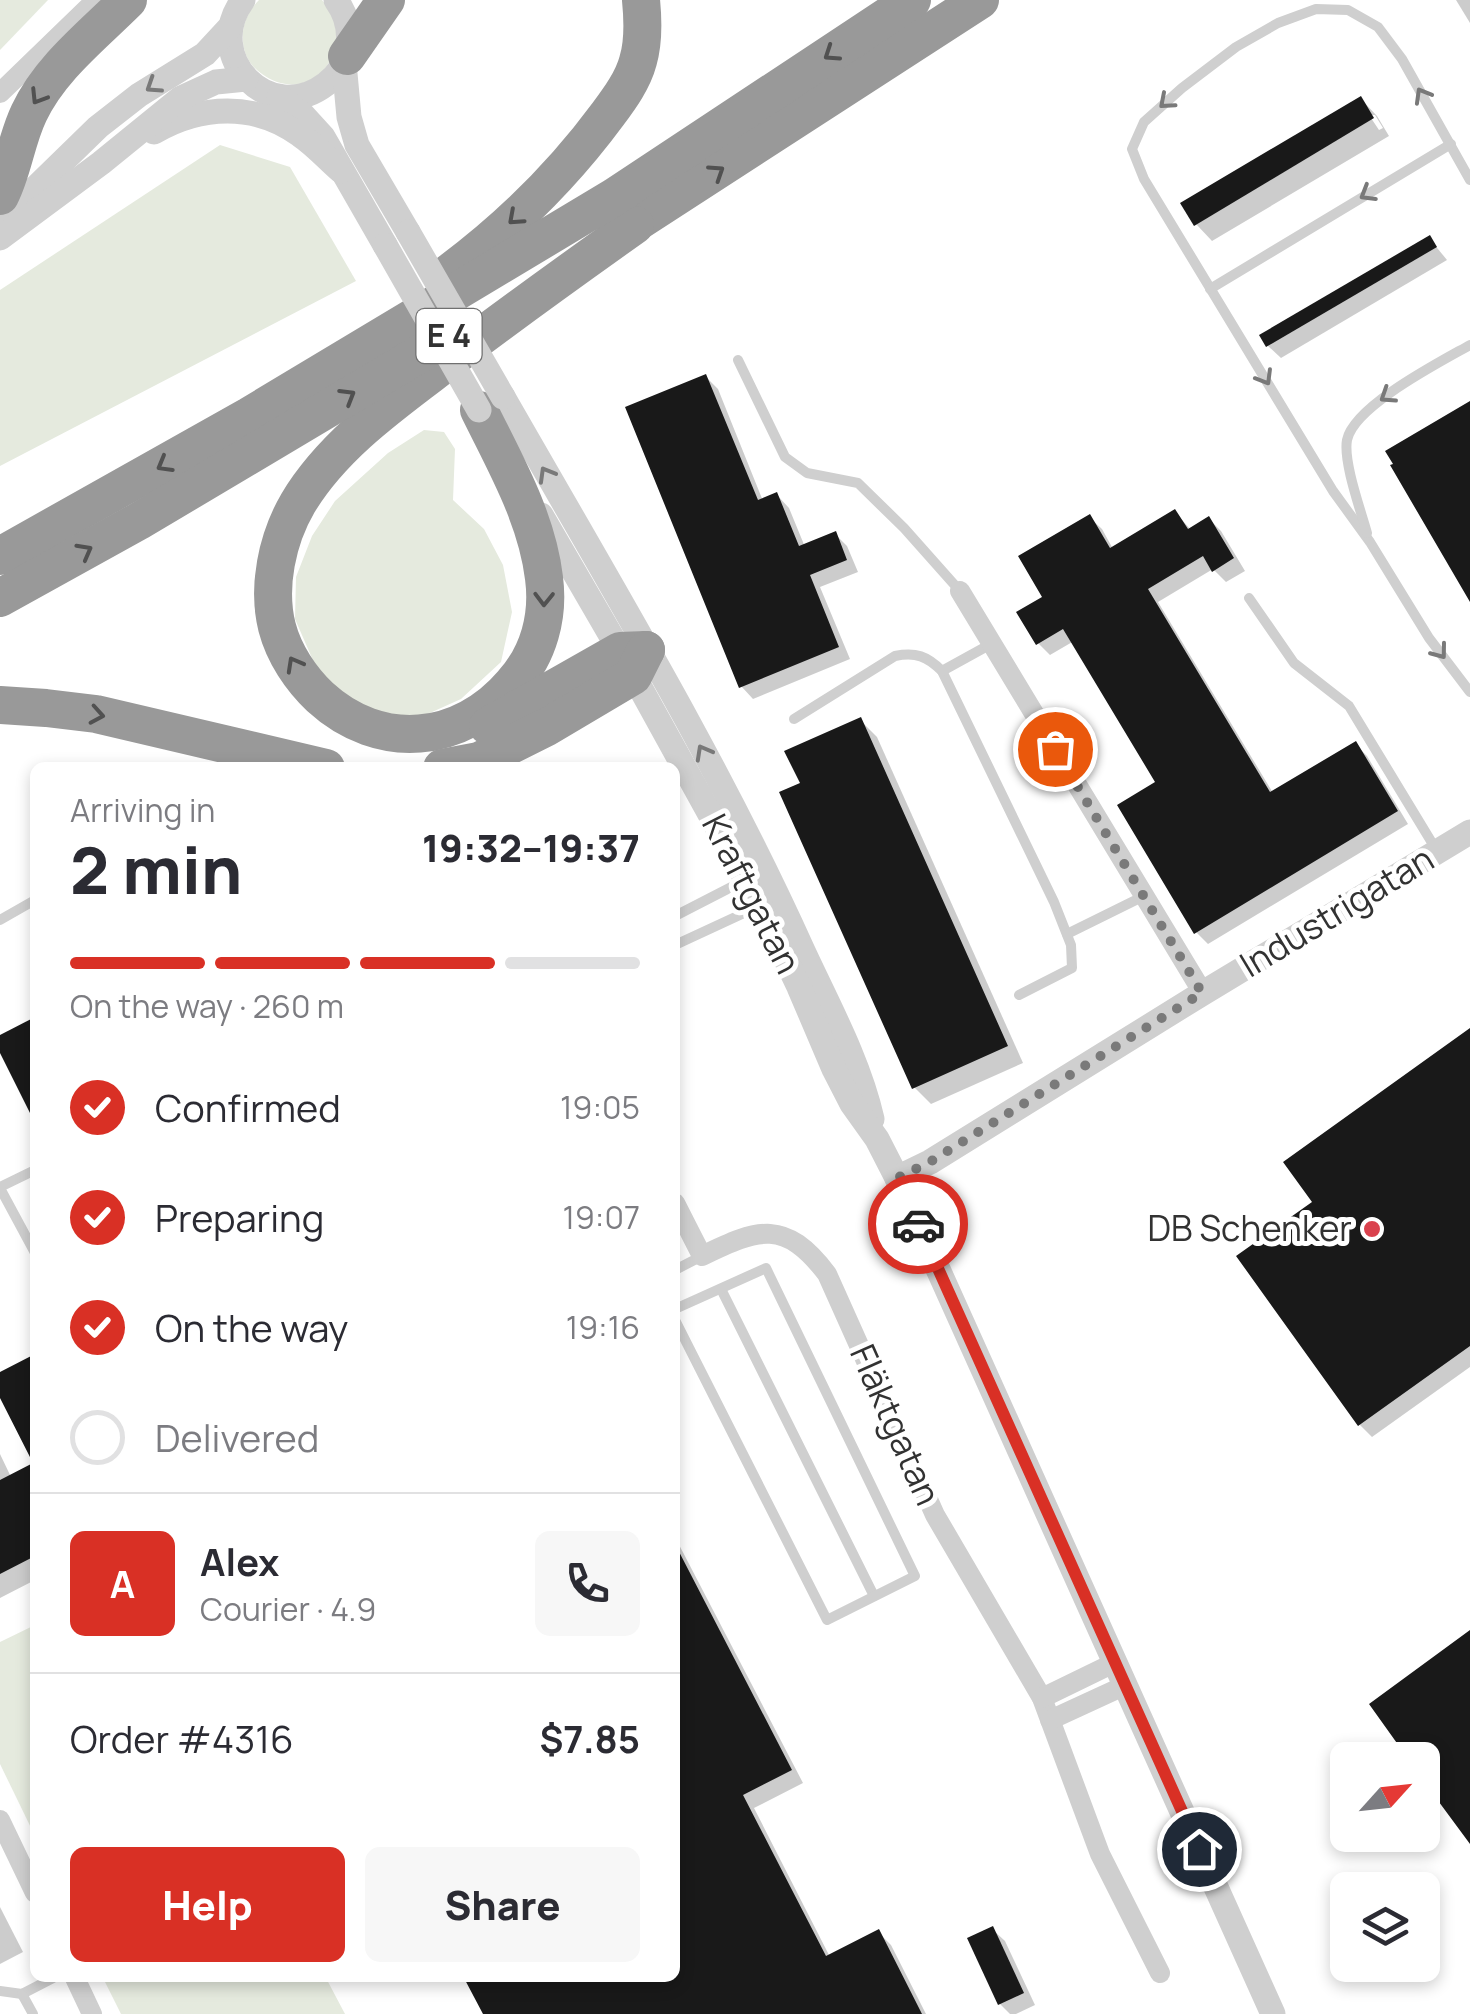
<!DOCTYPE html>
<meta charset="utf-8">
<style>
:root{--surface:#fff;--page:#f7f7f7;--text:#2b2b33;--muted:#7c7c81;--line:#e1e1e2;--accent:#d93025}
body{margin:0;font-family:Manrope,sans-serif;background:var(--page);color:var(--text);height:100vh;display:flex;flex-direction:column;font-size:38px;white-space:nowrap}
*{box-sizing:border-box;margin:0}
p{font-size:32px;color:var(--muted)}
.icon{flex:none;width:55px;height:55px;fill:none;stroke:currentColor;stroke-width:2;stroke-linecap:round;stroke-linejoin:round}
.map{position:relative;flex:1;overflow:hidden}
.drawer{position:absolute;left:30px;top:762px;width:650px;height:1220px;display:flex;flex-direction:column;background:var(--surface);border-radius:15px;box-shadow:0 5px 15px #0003}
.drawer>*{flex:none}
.needle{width:65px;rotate:63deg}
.tools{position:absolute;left:1330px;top:1742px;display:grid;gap:20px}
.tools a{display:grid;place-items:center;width:110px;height:110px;border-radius:15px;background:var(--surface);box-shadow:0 5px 15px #0003;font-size:50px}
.pin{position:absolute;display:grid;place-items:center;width:85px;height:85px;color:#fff;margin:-42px;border:5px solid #fff;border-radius:50%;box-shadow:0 2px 10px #0007}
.courier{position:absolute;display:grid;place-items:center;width:100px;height:100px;margin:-50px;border:8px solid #d93025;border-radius:50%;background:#fff;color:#222;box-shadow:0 2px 12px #0007}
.summary em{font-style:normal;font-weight:800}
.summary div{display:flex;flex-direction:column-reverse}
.summary{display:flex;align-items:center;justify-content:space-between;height:170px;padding:0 40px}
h1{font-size:65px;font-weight:800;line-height:75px}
.bar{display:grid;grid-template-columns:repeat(4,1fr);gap:15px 10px;align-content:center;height:120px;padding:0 40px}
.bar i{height:12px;border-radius:8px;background:var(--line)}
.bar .selected{background:var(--accent)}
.bar p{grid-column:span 4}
.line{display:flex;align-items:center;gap:25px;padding:0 40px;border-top:2px solid var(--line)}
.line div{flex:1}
.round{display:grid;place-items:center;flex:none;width:105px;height:105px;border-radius:15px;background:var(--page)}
ol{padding:0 40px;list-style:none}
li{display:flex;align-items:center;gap:30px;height:110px}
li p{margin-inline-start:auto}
li .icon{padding:10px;border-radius:50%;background:var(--accent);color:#fff;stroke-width:4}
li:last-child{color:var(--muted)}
li i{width:55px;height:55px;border:5px solid var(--line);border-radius:50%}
.cta{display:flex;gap:20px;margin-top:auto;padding:20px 40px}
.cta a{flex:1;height:115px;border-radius:15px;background:var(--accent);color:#fff;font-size:40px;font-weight:800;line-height:115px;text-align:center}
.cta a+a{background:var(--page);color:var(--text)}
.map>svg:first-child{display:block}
.green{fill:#e5eade}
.shadow{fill:#0003;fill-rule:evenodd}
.building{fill:#191919}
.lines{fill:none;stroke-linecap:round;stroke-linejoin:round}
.service{stroke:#cfcfcf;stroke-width:10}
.minor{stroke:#cfcfcf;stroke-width:20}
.tertiary{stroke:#cfcfcf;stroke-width:25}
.motorway{stroke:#999;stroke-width:38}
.tertiary-bridge{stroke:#cfcfcf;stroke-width:25}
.oneway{stroke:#515151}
.oneway2{stroke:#797979}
.done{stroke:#7a7a7a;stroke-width:10;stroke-dasharray:0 18}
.route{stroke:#d93025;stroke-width:12}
.poi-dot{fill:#da424e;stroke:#fff;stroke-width:4}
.labels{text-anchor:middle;stroke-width:10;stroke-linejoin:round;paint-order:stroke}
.shield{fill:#fff;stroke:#707070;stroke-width:2.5}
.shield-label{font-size:32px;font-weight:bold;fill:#323232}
.street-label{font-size:35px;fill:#323232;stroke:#fff}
.poi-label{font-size:35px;fill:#323232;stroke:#fff;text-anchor:end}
</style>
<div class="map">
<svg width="1470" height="2014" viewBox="0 0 1470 2014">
<rect width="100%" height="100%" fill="#fff"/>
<g class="green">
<path d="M0 0H48L0 50Z"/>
<path d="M259 0H322C362 45 312 110 262 74 251 67 244 55 243 42 241 26 248 11 259 0Z"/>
<path d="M220 145 290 167 356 281 0 466V290Z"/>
<path d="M424 430 444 432 455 449 453 500 484 529 503 565 512 612 501 662 461 699 421 717 374 715 343 695 315 665 295 619 296 577 312 536 335 501 388 453Z"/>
<path d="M35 1625V1836L0 1764V1642Z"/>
<path d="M103 1978H326L345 2014H121Z"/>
</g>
<g class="shadow">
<path d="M1456 0H1470V23Z"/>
<path d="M1361 99 1377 116 1389 136 1212 241 1196 224ZM1369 115H1375L1383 128 1379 130Z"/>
<path d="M1429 238 1447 260 1281 358 1268 346 1263 336Z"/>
<path d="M706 377 718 389 763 501 777 495 789 508 805 547 835 534 847 546 858 572 820 587 850 659 753 699 741 686Z"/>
<path d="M1175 512 1191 530 1209 519 1221 531 1245 571 1226 582 1213 569 1158 602 1273 793 1355 744 1367 756 1408 824 1208 944 1196 932 1158 783 1074 641 1050 655 1038 643 1046 597 1089 517 1102 529 1113 549Z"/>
<path d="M860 720 877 737 1023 1063 931 1104 914 1087 803 784Z"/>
<path d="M1470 1031V1367L1372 1437 1360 1425 1240 1257 1315 1203Z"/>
<path d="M0 1454 11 1477 35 1465V1580L0 1598Z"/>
<path d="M675 1537 803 1783 754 1808 830 1957 878 1932 891 1945 926 2014H486L467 1978H675Z"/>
<path d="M0 1907 23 1952 0 1964Z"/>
<path d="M992 1929 1005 1941 1035 2005 1016 2014H1010L1000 2004Z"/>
</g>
<g class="building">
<path d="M1361 96 1374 118 1194 226 1180 203Z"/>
<path d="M1430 235 1437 247 1266 347 1259 335Z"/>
<path d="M706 374 758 500 777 492 799 546 836 531 847 560 810 575 839 647 739 688 625 407Z"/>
<path d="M1470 401V602L1390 465 1393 464 1385 451Z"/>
<path d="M1175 509 1188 529 1209 516 1234 558 1212 572 1203 556 1148 589 1270 792 1356 741 1398 811 1194 934 1117 805 1155 782 1063 629 1036 645 1016 612 1042 597 1018 556 1090 514 1110 548Z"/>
<path d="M861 717 1008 1046 912 1089 779 792 800 783 784 751Z"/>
<path d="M35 1017V1123L0 1053V1035Z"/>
<path d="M1470 1028V1346L1358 1426 1236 1256 1312 1202 1283 1162Z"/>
<path d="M35 1354V1556L0 1574V1480L33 1463 0 1398V1372Z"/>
<path d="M675 1544 792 1770 743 1795 826 1956 879 1929 922 2014H483L464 1978H675Z"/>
<path d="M1470 1630V1844L1422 1779V1760H1409L1369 1704Z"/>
<path d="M993 1926 1024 1993 998 2005 967 1938Z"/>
</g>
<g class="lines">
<g class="service">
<path d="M1470 180 1402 59 1378 27 1348 10 1316 9 1278 23 1236 47 1182 88 1144 122 1132 149 1144 179 1333 491 1370 542 1429 638 1470 692"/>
<path d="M1210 289 1451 144"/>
<path d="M738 360 785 457 807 473 858 483 904 528 960 591"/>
<path d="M1367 533C1361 511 1343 462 1347 440 1354 406 1440 362 1470 345"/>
<path d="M1249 598 1294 663 1349 706 1437 851"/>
<path d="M942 671 1054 902 1071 945 1072 968 1019 995"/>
<path d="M794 719 895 656C916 652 927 656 942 671L991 644"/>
<path d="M675 916 745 880"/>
<path d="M0 920 35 900"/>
<path d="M1067 934 1144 896"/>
<path d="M675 945 757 907"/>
<path d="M0 1187 35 1170"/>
<path d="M0 1188 35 1253"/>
<path d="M675 1270 702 1256"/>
<path d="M721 1289 874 1596"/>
<path d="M675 1309 766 1268 915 1576 827 1620 675 1320"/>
<path d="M0 1991 22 1994 53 1978"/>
<path d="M22 1994 33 2014"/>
</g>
<g class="minor">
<path d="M0 93 96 0"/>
<path d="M960 591 1203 993"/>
<path d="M675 1203 702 1256C759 1228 785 1219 827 1274L935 1515 1042 1698 1100 1854 1160 1973"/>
<path d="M1042 1698 1116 1662"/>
<path d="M1050 1720 1126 1685"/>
<path d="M0 1820 35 1893"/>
<path d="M75 1978 92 2014"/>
</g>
<g class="tertiary">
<path d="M243 0C201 57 270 127 326 84 336 76 345 65 347 52 351 33 347 15 336 0"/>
<path d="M344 63 349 117 357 145 408 232"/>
<path d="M279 97 302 114 323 137 385 245"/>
<path d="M154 132C200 105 255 102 300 135 315 145 327 159 341 171"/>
<path d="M0 214 20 203 98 127 139 95 205 54 230 27"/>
<path d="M0 238 101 163 181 98 216 82 246 79"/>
<path d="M503 397C607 579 717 760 803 951 828 1005 859 1061 872 1119"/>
<path d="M541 515 620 651 760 905 799 987 834 1069 852 1104 877 1139 897 1178 1273 2014"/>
<path d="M897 1178 930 1162 1203 993 1470 832"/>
</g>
<g class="motorway">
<path d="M347 56 386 0"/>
<path d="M0 196C13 171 16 140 29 113 50 68 93 35 128 0"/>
<path d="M614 237 980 0"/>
<path d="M446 275C507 230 563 175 608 114 620 98 633 80 638 61 644 41 643 20 641 0"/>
<path d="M479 410C505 463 537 518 544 578 549 616 539 654 513 683 461 744 380 752 320 697 301 679 284 654 277 627 267 587 277 539 298 503 334 443 396 401 451 359 512 313 573 269 635 225"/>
<path d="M0 556 249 416 614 197 912 0"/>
<path d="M0 598 139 521 443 340"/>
<path d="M0 705 46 708 96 714 326 768"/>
<path d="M488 726 620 651 646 650"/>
<path d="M442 768 479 761 547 727 633 676 646 650"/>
</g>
<g class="tertiary-bridge">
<path d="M408 232 503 397"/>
<path d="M385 245 479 410"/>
</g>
</g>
<defs><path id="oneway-chevron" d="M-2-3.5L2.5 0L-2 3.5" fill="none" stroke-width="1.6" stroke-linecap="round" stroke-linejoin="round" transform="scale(2.5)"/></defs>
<g class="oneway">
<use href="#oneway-chevron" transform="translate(831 54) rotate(146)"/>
<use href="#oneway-chevron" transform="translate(38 97) rotate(122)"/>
<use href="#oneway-chevron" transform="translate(717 172) rotate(-33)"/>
<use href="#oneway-chevron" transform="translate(515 218) rotate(138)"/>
<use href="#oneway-chevron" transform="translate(348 396) rotate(-31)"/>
<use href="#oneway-chevron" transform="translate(164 465) rotate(150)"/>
<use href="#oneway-chevron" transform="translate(85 551) rotate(-29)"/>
<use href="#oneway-chevron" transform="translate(544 599) rotate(91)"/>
<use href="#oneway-chevron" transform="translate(294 664) rotate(-119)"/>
<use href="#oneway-chevron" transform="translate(97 715) rotate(10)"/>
</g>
<g class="oneway2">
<use href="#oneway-chevron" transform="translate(153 86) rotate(147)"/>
<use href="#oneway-chevron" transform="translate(1422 95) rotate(-120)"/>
<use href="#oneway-chevron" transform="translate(1166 102) rotate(139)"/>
<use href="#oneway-chevron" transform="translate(1367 194) rotate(149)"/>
<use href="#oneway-chevron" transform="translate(1265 378) rotate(59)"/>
<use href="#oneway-chevron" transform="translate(1387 396) rotate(147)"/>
<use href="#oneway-chevron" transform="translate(546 474) rotate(-120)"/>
<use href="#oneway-chevron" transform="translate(1440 652) rotate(53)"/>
<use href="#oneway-chevron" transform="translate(703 752) rotate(-119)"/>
</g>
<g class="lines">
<path class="done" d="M918 1224 897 1178 930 1162 1202 993 1055 749"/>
<path class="route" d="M918 1224 1199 1849"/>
</g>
<circle class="poi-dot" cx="1372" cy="1229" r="10"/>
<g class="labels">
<rect class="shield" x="416.5" y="309" width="65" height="54" rx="8"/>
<g class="shield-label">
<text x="449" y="347">E 4</text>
</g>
<g class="street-label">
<text transform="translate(751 894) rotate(63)" y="12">Kraftgatan</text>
<text transform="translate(1337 912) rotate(-31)" y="12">Industrigatan</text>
<text transform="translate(895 1425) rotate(66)" y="12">Fläktgatan</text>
</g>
<g class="poi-label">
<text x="1352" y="1241">DB Schenker</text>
</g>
</g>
</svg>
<div class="tools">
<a><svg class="needle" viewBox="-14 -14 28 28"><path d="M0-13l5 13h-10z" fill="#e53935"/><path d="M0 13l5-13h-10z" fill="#7c7c81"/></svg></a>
<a><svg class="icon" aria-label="layers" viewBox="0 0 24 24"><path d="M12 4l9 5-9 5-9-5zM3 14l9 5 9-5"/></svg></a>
</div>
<div class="pin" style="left:1055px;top:749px;background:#ea580c"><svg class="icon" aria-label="bag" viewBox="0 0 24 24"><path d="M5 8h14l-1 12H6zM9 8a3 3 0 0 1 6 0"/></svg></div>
<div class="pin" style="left:1199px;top:1849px;background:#1f2937"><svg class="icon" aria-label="home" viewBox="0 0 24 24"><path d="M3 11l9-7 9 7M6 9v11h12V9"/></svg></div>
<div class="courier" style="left:918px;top:1224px"><svg class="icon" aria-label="car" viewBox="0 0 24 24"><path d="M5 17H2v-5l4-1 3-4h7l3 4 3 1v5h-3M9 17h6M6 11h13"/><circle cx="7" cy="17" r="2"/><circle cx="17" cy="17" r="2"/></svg></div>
<section class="drawer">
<div class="summary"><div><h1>2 min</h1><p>Arriving in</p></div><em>19:32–19:37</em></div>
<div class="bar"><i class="selected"></i><i class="selected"></i><i class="selected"></i><i></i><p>On the way · 260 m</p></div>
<ol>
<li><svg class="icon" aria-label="check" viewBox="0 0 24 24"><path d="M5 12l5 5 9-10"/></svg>Confirmed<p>19:05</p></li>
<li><svg class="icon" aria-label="check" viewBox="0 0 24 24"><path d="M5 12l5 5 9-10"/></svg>Preparing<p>19:07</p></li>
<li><svg class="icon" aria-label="check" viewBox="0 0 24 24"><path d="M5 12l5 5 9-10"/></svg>On the way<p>19:16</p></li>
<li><i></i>Delivered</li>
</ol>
<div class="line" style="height:180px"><b class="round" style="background:var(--accent);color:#fff">A</b><div><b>Alex</b><p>Courier · 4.9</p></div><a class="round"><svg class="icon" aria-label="phone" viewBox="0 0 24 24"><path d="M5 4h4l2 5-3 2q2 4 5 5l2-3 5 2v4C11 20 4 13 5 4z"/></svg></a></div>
<div class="line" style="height:130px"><div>Order #4316</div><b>$7.85</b></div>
<div class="cta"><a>Help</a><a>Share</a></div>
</section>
</div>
